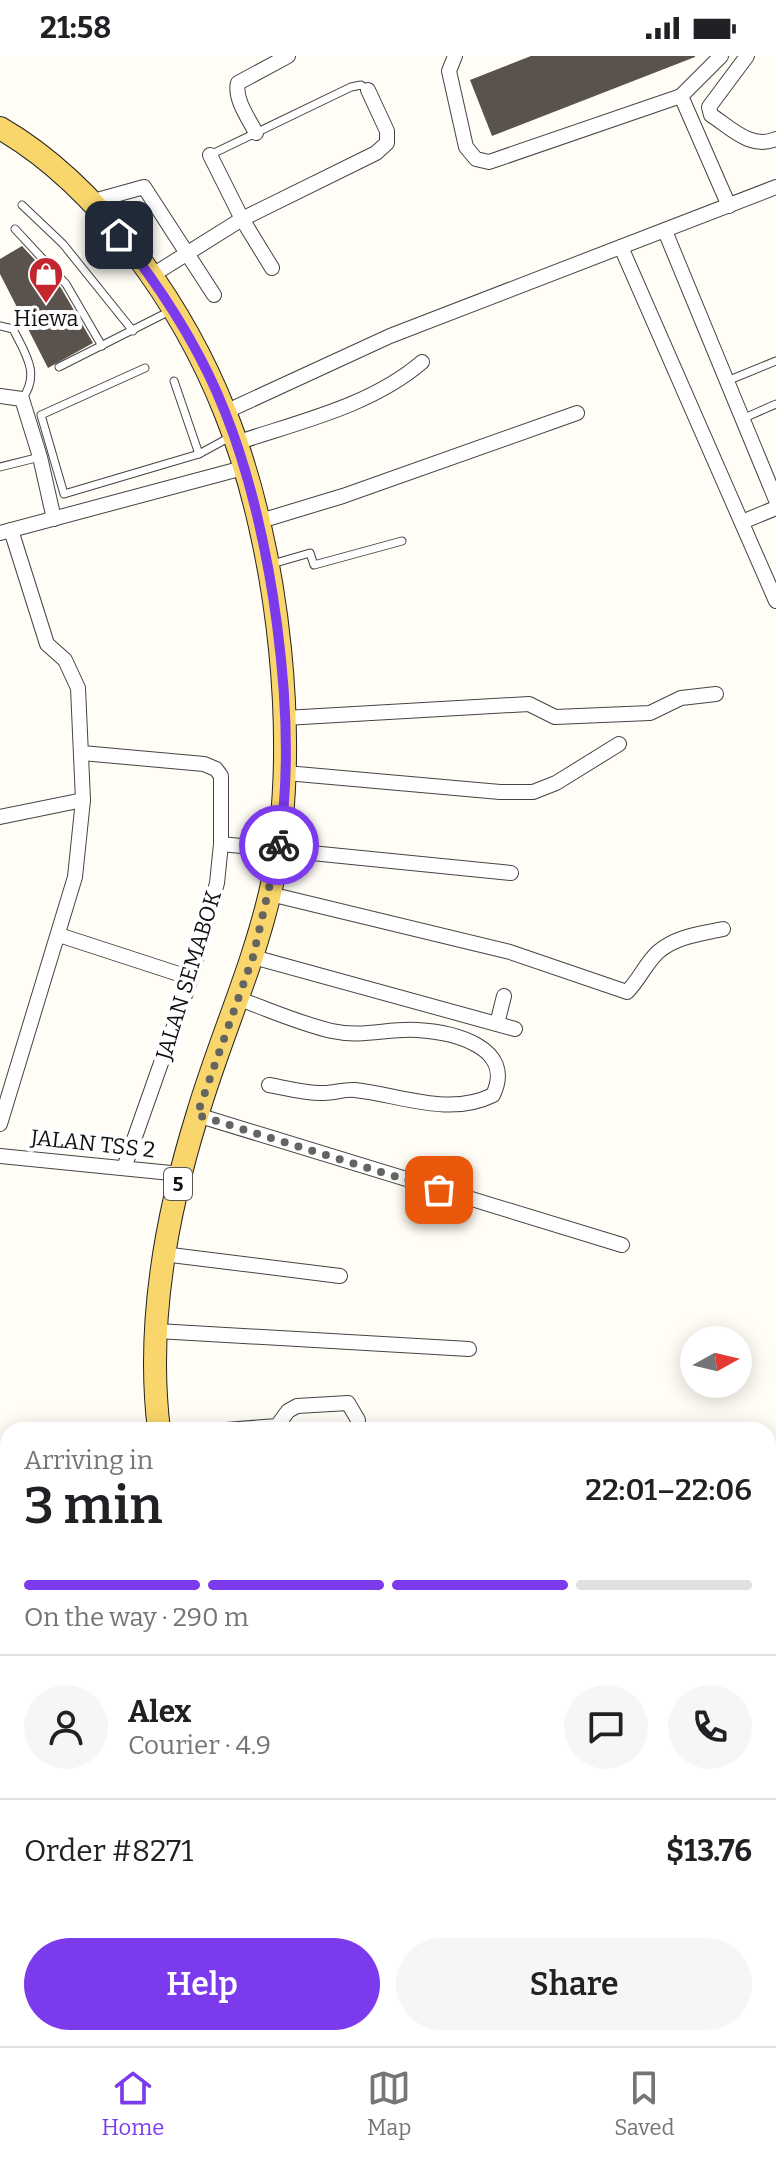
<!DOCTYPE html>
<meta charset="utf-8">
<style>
:root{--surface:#fff;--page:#f6f6f6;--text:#202124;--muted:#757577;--line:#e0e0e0;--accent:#7c3aed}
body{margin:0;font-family:Bitter,serif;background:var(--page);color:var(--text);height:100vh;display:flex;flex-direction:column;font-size:30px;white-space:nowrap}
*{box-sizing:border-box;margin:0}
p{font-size:26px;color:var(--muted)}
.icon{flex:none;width:44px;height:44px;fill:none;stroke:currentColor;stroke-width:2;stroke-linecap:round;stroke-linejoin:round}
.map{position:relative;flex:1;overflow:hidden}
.panel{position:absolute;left:0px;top:1366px;width:776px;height:624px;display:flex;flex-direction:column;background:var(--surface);border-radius:24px 24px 0 0;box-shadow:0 4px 20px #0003}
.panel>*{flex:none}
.needle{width:52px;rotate:82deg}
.controls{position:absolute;left:680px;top:1270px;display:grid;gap:16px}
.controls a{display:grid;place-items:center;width:72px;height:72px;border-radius:50%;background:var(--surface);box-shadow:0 4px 20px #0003;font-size:40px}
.pin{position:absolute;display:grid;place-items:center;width:68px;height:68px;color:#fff;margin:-34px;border-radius:16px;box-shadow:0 4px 12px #0006}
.courier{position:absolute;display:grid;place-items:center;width:80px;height:80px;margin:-40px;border:6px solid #7c3aed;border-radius:50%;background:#fff;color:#222;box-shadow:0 2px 10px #0007}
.headline em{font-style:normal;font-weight:600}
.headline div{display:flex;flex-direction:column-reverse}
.headline{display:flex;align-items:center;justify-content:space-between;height:136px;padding:0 24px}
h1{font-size:52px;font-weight:600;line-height:60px}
.bar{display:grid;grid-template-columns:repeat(4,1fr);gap:12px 8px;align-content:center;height:96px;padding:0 24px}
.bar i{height:10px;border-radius:6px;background:var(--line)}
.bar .current{background:var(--accent)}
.bar p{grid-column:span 4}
.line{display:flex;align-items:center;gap:20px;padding:0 24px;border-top:2px solid var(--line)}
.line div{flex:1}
.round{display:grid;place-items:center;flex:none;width:84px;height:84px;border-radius:42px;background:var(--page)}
.button{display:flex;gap:16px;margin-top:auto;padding:16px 24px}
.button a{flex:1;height:92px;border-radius:48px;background:var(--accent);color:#fff;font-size:32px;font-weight:600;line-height:92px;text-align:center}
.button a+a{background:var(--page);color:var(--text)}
.status{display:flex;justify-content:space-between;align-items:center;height:56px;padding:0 40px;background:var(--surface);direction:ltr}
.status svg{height:22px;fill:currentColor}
.tabs{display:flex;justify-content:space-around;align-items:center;height:112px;border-top:2px solid var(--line);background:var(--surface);font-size:22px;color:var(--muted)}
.tabs a{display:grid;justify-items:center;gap:4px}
.tabs .current{color:var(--accent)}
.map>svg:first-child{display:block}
.building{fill:#5a524d}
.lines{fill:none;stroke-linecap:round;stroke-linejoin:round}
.lane-casing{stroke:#444;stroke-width:9}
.street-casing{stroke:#444;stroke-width:16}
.primary-casing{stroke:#222;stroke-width:24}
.highway-casing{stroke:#222;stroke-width:28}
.lane{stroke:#fff;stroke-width:7}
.street{stroke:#fff;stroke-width:14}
.primary{stroke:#f9d66b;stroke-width:22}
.highway{stroke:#f5a25d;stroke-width:26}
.done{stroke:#646461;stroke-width:8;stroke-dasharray:0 14.4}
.route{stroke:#7c3aed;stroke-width:10}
.labels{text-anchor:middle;stroke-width:8;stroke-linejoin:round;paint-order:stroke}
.shield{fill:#fff;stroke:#585858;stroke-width:2}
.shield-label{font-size:20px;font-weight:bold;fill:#111}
.poi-label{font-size:22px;fill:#111;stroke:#fff}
.street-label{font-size:22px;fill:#111;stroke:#fff}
</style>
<div class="status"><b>21:58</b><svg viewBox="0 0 49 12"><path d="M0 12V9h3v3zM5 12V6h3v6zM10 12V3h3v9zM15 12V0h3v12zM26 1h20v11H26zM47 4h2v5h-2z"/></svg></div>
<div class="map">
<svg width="776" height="1990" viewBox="0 0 776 1990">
<rect width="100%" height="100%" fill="#fffdf5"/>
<g class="building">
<path d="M531 0H695V1L492 80 470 24Z"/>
<path d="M22 190 61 232 93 287 48 312 0 218V203Z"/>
</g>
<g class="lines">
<g class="lane-casing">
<g id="lane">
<path d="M210 99 351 31 361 29 368 34"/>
<path d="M22 149 63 188 133 275"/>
<path d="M15 173 66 228 102 290"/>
<path d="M0 270 13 273C25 297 41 318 22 343"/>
<path d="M59 311 170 255"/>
<path d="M145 312 41 359 64 438 199 398 232 380"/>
<path d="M174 325 199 398"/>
<path d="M727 325 776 305"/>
<path d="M742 363 776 348"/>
<path d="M0 411 40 401"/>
<path d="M272 508 310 497 314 509 402 485"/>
</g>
</g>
<g class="street-casing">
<g id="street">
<path d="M455 0 449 15 466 91 476 103 489 106 681 40 721 0"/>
<path d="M747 0 709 51 711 59C731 72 751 94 776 83"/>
<path d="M681 40 729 150"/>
<path d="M256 77C249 63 234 43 238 27L288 0"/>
<path d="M210 99 242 163 272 212"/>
<path d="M90 146 144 131 214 239"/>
<path d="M665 175 776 444"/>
<path d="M621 191 776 545"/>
<path d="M151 220 242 163 376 97 387 87V75L368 34"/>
<path d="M0 340 22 343 40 401 54 463"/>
<path d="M225 356 390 280 776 131"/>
<path d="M236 387C298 366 371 350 422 306"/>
<path d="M257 466 343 440 577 357"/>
<path d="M742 466 776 452"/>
<path d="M0 477 243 412"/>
<path d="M285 662 529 648 555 661 650 657 681 642 716 638"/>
<path d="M82 697 204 708 216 713 221 720V788L217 827 191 922 124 1112"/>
<path d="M286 717 500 736H533L556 727 619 688"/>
<path d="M0 761 83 744"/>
<path d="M221 788 511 817"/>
<path d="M270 838 510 896 627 936C639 924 646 907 658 896 676 880 701 878 723 873"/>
<path d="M59 879 191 922"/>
<path d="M253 901 515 973"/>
<path d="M239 943C270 954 301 968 332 975 363 982 388 972 417 974 453 976 516 991 493 1039 449 1061 401 1039 355 1034 344 1033 335 1037 324 1037 306 1038 287 1032 269 1029"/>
<path d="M497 968 504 940"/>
<path d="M197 1059 622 1189"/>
<path d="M0 1068 75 821 83 744 78 632 65 604 47 588 11 474"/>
<path d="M0 1100 181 1118"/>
<path d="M163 1198 340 1220"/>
<path d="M157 1275 469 1293"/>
<path d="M226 1374 277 1370 288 1355 297 1350 348 1347 358 1364"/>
<path d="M0 1446 8 1447"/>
<path d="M0 1531 8 1561"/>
<path d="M0 1600 8 1601"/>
<path d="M0 1676 8 1677"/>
<path d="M0 1707 8 1708"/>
<path d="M0 1780H8"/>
</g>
</g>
<g class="primary-casing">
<g id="primary">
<path d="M0 72C100 130 183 250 225 356 279 489 303 698 270 837 252 914 219 985 197 1060 166 1160 146 1269 159 1374"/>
<path d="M402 1982 411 1990"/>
</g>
</g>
<g class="highway-casing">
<g id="highway">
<path d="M768 1716 776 1711"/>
<path d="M768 1743 776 1738"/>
<path d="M768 1770 776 1765"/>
<path d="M768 1804 776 1799"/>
<path d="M354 1982 357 1990"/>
<path d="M423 1982 452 1990"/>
<path d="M477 1990 495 1982"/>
<path d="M530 1990 535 1982"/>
<path d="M556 1990 561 1982"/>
<path d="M586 1990 593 1982"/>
</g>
</g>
<use href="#lane" class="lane"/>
<use href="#street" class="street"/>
<use href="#primary" class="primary"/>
<use href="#highway" class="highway"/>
</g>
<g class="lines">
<path class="done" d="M279 789 253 901 197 1059 439 1134"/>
<path class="route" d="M119 179C161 232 200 292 225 356 272 473 299 664 279 789"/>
</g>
<defs>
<g id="shop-pin" transform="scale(1.8)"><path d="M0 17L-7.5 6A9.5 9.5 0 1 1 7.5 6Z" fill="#c4262e" stroke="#fff"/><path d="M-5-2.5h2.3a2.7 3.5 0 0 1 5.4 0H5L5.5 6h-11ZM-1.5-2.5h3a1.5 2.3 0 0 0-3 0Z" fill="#fff"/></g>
</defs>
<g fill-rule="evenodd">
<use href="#shop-pin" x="46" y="218"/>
</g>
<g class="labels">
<rect class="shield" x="164" y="1112" width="28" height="32" rx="6"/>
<g class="shield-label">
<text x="178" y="1135">5</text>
</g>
<g class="poi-label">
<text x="46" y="270">Hiewa</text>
</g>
<g class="street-label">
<text transform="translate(188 919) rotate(-73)" y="8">JALAN SEMABOK</text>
<text transform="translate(93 1087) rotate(6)" y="8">JALAN TSS 2</text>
</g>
</g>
</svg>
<div class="controls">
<a><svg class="needle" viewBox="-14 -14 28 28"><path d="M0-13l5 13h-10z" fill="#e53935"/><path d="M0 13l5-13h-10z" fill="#757577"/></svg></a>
</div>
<div class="pin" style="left:439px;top:1134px;background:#ea580c"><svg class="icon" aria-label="bag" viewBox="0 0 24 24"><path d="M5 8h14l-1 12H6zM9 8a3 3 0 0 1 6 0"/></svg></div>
<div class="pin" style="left:119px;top:179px;background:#1f2937"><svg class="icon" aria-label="home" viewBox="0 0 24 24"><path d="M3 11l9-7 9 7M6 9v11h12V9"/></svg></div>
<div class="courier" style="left:279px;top:789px"><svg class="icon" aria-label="bike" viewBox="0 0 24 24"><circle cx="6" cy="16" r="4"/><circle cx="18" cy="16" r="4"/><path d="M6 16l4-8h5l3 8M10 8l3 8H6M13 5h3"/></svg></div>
<section class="panel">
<div class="headline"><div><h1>3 min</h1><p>Arriving in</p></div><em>22:01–22:06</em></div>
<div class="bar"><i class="current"></i><i class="current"></i><i class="current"></i><i></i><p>On the way · 290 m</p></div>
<div class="line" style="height:144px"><a class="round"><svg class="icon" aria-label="person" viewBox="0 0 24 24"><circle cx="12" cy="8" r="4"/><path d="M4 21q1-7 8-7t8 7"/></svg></a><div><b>Alex</b><p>Courier · 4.9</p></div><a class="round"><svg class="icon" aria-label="chat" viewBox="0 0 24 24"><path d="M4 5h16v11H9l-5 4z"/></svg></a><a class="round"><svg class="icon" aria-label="phone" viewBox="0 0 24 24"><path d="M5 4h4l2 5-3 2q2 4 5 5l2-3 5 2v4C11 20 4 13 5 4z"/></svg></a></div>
<div class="line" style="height:104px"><div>Order #8271</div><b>$13.76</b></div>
<div class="button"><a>Help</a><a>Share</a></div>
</section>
</div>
<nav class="tabs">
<a class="current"><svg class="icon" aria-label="home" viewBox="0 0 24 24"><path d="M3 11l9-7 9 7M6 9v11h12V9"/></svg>Home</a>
<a><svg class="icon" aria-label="map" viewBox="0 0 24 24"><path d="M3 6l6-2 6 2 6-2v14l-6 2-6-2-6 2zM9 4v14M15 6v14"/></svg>Map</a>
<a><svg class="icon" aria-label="saved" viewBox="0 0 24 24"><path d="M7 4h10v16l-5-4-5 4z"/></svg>Saved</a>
</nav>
